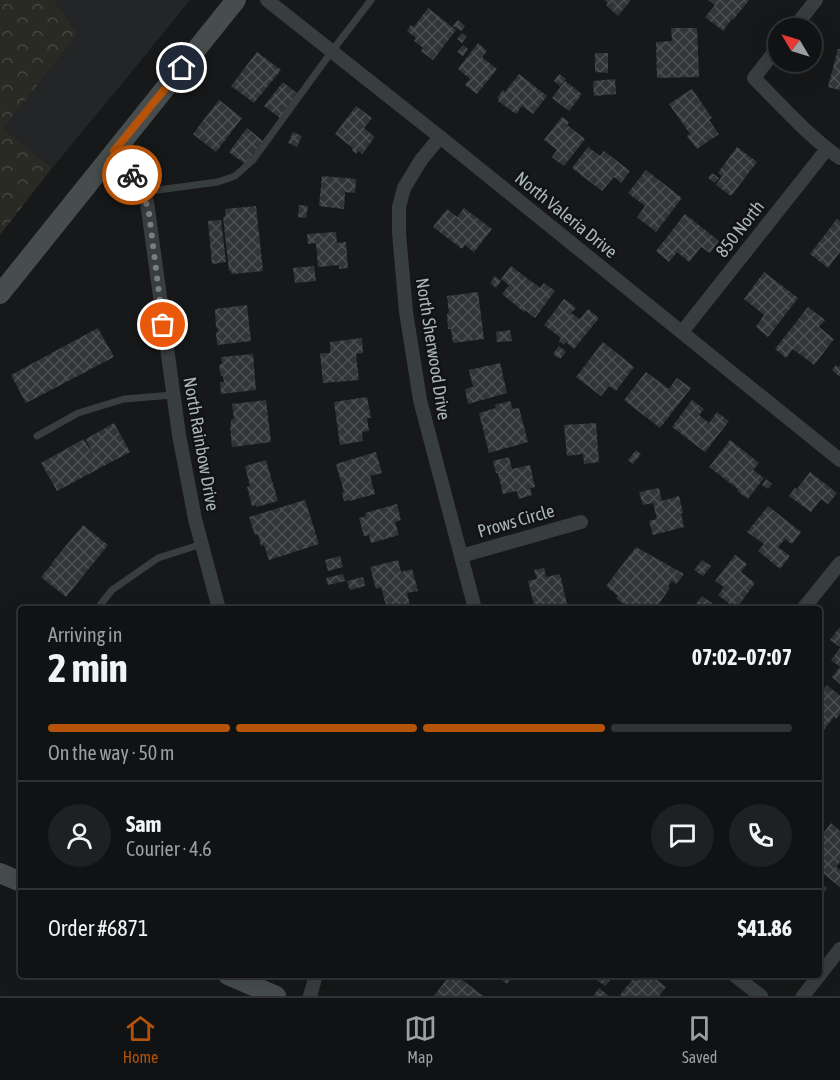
<!DOCTYPE html>
<meta charset="utf-8">
<style>
:root{--surface:#111213;--page:#1e2021;--text:#f1f3f6;--muted:#9c9ea0;--line:#303233;--accent:#b45309}
body{margin:0;font-family:"Asap Condensed",sans-serif;background:var(--page);color:var(--text);height:100vh;display:flex;flex-direction:column;font-size:22px;white-space:nowrap}
*{box-sizing:border-box;margin:0}
p{font-size:20px;color:var(--muted)}
.icon{flex:none;width:33px;height:33px;fill:none;stroke:currentColor;stroke-width:2;stroke-linecap:round;stroke-linejoin:round}
.map{position:relative;flex:1;overflow:hidden}
.side{position:absolute;left:18px;top:606px;width:804px;height:372px;display:flex;flex-direction:column;background:var(--surface);border-radius:6px;box-shadow:0 6px 24px #0002,0 0 0 2px var(--line)}
.side>*{flex:none}
.needle{width:39px;rotate:308deg}
.fabs{position:absolute;left:768px;top:18px;display:grid;gap:12px}
.fabs a{display:grid;place-items:center;width:54px;height:54px;border-radius:50%;background:var(--surface);box-shadow:0 6px 24px #0002,0 0 0 2px var(--line);font-size:30px}
.pin{position:absolute;display:grid;place-items:center;width:51px;height:51px;color:#fff;margin:-26px;border:3px solid #fff;border-radius:50%;box-shadow:0 2px 6px #0007}
.courier{position:absolute;display:grid;place-items:center;width:60px;height:60px;margin:-30px;border:4px solid #b45309;border-radius:50%;background:#fff;color:#222;box-shadow:0 2px 8px #0007}
.summary em{font-style:normal;font-weight:700}
.summary div{display:flex;flex-direction:column-reverse}
.summary{display:flex;align-items:center;justify-content:space-between;height:102px;padding:0 30px}
h1{font-size:39px;font-weight:700;line-height:45px}
.bar{display:grid;grid-template-columns:repeat(4,1fr);gap:9px 6px;align-content:center;height:72px;padding:0 30px}
.bar i{height:8px;border-radius:4px;background:var(--line)}
.bar .active{background:var(--accent)}
.bar p{grid-column:span 4}
.line{display:flex;align-items:center;gap:15px;padding:0 30px;border-top:2px solid var(--line)}
.line div{flex:1}
.round{display:grid;place-items:center;flex:none;width:63px;height:63px;border-radius:32px;background:var(--page)}
.tab-bar{display:flex;justify-content:space-around;align-items:center;height:84px;border-top:2px solid var(--line);background:var(--surface);font-size:16px;color:var(--muted)}
.tab-bar a{display:grid;justify-items:center;gap:3px}
.tab-bar .active{color:var(--accent)}
.map>svg:first-child{display:block}
.built{fill:#232526}
.forest{fill:url(#forest-crowns)}
.building{fill:url(#building-cross-hatch)}
.lines{fill:none;stroke-linecap:round;stroke-linejoin:round}
.lane{stroke:#383d3d;stroke-width:7}
.street{stroke:#383d3d;stroke-width:14}
.secondary{stroke:#474d4d;stroke-width:20}
.done{stroke:#777f80;stroke-width:6;stroke-dasharray:0 10.8}
.route{stroke:#b45309;stroke-width:8}
.labels{text-anchor:middle;stroke-width:5;stroke-linejoin:round;paint-order:stroke}
.street-label{font-size:18px;fill:#aab7b7;stroke:#121314}
</style>
<div class="map">
<svg width="840" height="996" viewBox="0 0 840 996">
<defs>
<pattern id="forest-crowns" width="20" height="18" patternUnits="userSpaceOnUse" patternTransform="scale(1.5)"><rect width="20" height="18" fill="#282a23"/><path d="M2 6a3 3 0 1 1 6 0M12 15a3 3 0 1 1 6 0" fill="none" stroke="#444741"/></pattern>
<pattern id="building-cross-hatch" width="8" height="8" patternUnits="userSpaceOnUse" patternTransform="scale(1.5)"><rect width="8" height="8" fill="#323435"/><path d="M0 0l8 8M0 8l8-8" fill="none" stroke="#4d4f50"/></pattern>
</defs>
<rect width="100%" height="100%" fill="#171819"/>
<path class="built" d="M54 0H190L125 80 52 168 3 128 78 34Z"/>
<path class="forest" d="M0 0H54L78 34 3 128 52 168 0 235Z"/>
<g class="building">
<path d="M604 0H631L618 16 606 5 608 3Z"/>
<path d="M708 0H749L733 20 732 19 723 31 705 17 715 5Z"/>
<path d="M428 8 456 30 433 60 421 51 423 48 414 41 416 38 407 31 411 25 414 27Z"/>
<path d="M458 20 465 26 461 31 453 26Z"/>
<path d="M671 28H697L699 77 657 78 656 42 672 41Z"/>
<path d="M462 33 467 36 462 43 457 39Z"/>
<path d="M478 43 487 51 482 57 497 69 477 94 465 85 470 79 458 69Z"/>
<path d="M463 45 468 49 463 56 457 52Z"/>
<path d="M838 49H840V90L828 87Z"/>
<path d="M257 52 281 70 254 103 231 86Z"/>
<path d="M595 53H608V73L595 72Z"/>
<path d="M519 74 547 96 533 114 522 106 516 114 498 101 499 99 497 98 503 90 505 92Z"/>
<path d="M559 74 566 79 560 86 554 81Z"/>
<path d="M615 79 616 94 594 96 593 81Z"/>
<path d="M565 81 582 94 569 111 552 98Z"/>
<path d="M283 82 298 94 280 118 264 106Z"/>
<path d="M692 89 712 118 709 120 719 134 697 149 687 136 690 134 669 104Z"/>
<path d="M219 100 242 118 216 152 193 134Z"/>
<path d="M356 106 372 118 364 128 375 137 362 154 358 151 356 154 352 150 353 148 335 134Z"/>
<path d="M562 117 569 122 567 125 585 139 564 166 552 157 557 150 544 140Z"/>
<path d="M247 128 263 141 245 164 229 152Z"/>
<path d="M293 132 302 136 297 147 288 143Z"/>
<path d="M588 147 600 156 604 151 630 171 621 183 614 177 602 191 572 168Z"/>
<path d="M737 147 757 162 731 196 716 185 722 176 718 173Z"/>
<path d="M646 170 682 198 656 232 637 217 645 206 628 193Z"/>
<path d="M712 173 719 178 715 183 708 178Z"/>
<path d="M322 176 356 179 355 193 345 192 344 209 319 206Z"/>
<path d="M299 205 308 206 306 218 298 217Z"/>
<path d="M256 206 263 271 232 274 231 271H229L223 217 226 216 225 209Z"/>
<path d="M464 208 492 229 474 252 465 245 462 249 433 227 447 209 457 217Z"/>
<path d="M685 214 719 241 710 253 701 247 689 262 677 252 669 262 656 251Z"/>
<path d="M837 219 840 221V252L828 268 810 254Z"/>
<path d="M221 220 226 262 212 264 208 221Z"/>
<path d="M336 232 337 243 346 242 348 268 339 269V265L318 267 316 243 308 244 307 234Z"/>
<path d="M314 266 316 281 295 283 293 268Z"/>
<path d="M511 266 540 288 544 283 555 291 535 318 525 310 524 312 502 294 509 285 501 279Z"/>
<path d="M764 272 798 298 768 337 756 327 764 315 744 299Z"/>
<path d="M495 276 501 281 496 288 490 283Z"/>
<path d="M478 292 484 339 453 343 451 329H448L447 314 449 313 447 296Z"/>
<path d="M564 299 576 308 571 313 580 319 588 309 599 318 574 349 566 342 564 345 559 341 561 338 544 325Z"/>
<path d="M247 305 251 341 217 345 216 332H218L217 327 216 328 215 309Z"/>
<path d="M808 307 825 320 819 327 834 339 814 365 793 349 786 358 775 349Z"/>
<path d="M98 328 114 357 26 403 11 375Z"/>
<path d="M510 330 512 341 497 342 496 332Z"/>
<path d="M362 338 363 353 356 354 359 380 323 383 320 353H330V342Z"/>
<path d="M603 342 634 367 616 391 609 386 601 396 576 377Z"/>
<path d="M559 346 566 352 560 359 553 354Z"/>
<path d="M253 354 256 390 221 394 220 382H224L223 376H221L219 365 222 364 221 357Z"/>
<path d="M500 363 507 393 468 404 465 389 473 387 469 370Z"/>
<path d="M836 365 839 367 840 366V377L832 370Z"/>
<path d="M646 372 669 389 677 378 691 388 660 428 624 400Z"/>
<path d="M367 397 371 418H367L369 431 362 432 363 441 340 445 334 402Z"/>
<path d="M266 400 271 442 232 447 230 426 231 425V420L234 419 232 404Z"/>
<path d="M692 400 704 409 699 415 709 423 717 412 729 421 705 452 672 427Z"/>
<path d="M510 401 513 409 519 408 528 442 489 453 479 413 496 408 495 405Z"/>
<path d="M114 423 130 452 57 491 41 463 84 439 94 457 86 439Z"/>
<path d="M596 423 599 462 584 464 583 454 567 456 564 425Z"/>
<path d="M730 440 759 463 753 470 764 478 748 499 737 491 738 489 709 467Z"/>
<path d="M636 450 641 454 633 464 628 460Z"/>
<path d="M376 452 382 473 370 476 375 494 349 501V500L344 501 342 493 344 492 336 464Z"/>
<path d="M509 457 512 469 530 465 535 487 530 488 532 495 519 499 517 491 503 494 498 473H496L493 461Z"/>
<path d="M266 460 278 501 256 507V505L252 506 247 487 250 486 245 466Z"/>
<path d="M810 472 837 493 828 504 821 499 811 512 789 496 795 488 797 489Z"/>
<path d="M766 479 772 484 768 489 762 485Z"/>
<path d="M659 488 662 501 679 496 683 513H681L684 527 653 535 649 521 657 519 653 503 643 505 639 492Z"/>
<path d="M305 500 319 544 269 560 264 545 261 546 258 534 255 535 249 517Z"/>
<path d="M397 504 401 520 395 522 399 535 371 543 369 535 364 536 359 518 366 516 365 513Z"/>
<path d="M768 506 801 532 792 544 785 539 778 547 790 556 780 569 758 551 764 544 747 532Z"/>
<path d="M83 525 108 545 66 597 41 577 51 565 56 568 51 564Z"/>
<path d="M636 547 684 574 676 584 672 581 668 586 670 588 655 609H630L616 598 618 596 606 586Z"/>
<path d="M735 555 747 564 741 572 755 583 736 609 718 595 724 587 715 581Z"/>
<path d="M340 556 343 567 328 571 325 560Z"/>
<path d="M398 560 401 572 412 569 418 591 407 593 410 605 396 609H387L381 587 376 589 370 567Z"/>
<path d="M702 560 711 566 703 576 694 570Z"/>
<path d="M544 568 546 577 560 574 568 609H535L528 581 537 579 534 570Z"/>
<path d="M343 574 345 581 328 585 326 578Z"/>
<path d="M363 577 365 586 350 590 347 581Z"/>
<path d="M702 596 720 609H692Z"/>
<path d="M840 627V647L830 640Z"/>
<path d="M840 648V684L832 677 840 667 831 660Z"/>
<path d="M827 685 840 696V714L836 719 834 717 819 736V695Z"/>
<path d="M831 823 840 831V862L836 867 840 870V887L819 870V863L821 861 819 860V839Z"/>
<path d="M819 882 827 888 819 898Z"/>
<path d="M450 975H456L483 996H434Z"/>
<path d="M495 975H514L507 984Z"/>
<path d="M590 975H614L605 986Z"/>
<path d="M636 975H651L666 987 659 996H622L620 995Z"/>
<path d="M599 988 609 996H593Z"/>
</g>
<g class="lines">
<g class="lane">
<path d="M143 192 218 182 235 176 253 160 332 51 371 0"/>
<path d="M37 436 78 413 124 399 173 395"/>
<path d="M97 609 112 590 158 558 202 544"/>
</g>
<g class="street">
<path d="M267 0 440 137 840 460"/>
<path d="M794 28 816 0"/>
<path d="M778 47 754 78C782 106 808 136 840 158"/>
<path d="M440 137 421 160 404 188 399 207V233L406 312 420 400 475 609"/>
<path d="M114 151 139 185 147 202 179 435 195 519 219 609"/>
<path d="M682 332 827 149"/>
<path d="M461 556 581 522"/>
<path d="M803 609 840 563"/>
<path d="M734 975 761 996"/>
<path d="M310 996 316 975"/>
<path d="M803 996 840 949"/>
</g>
<g class="secondary">
<path d="M0 294 236 0"/>
<path d="M0 873 21 882"/>
<path d="M228 975 276 996"/>
</g>
</g>
<g class="lines">
<path class="done" d="M132 175 143 192 149 213 163 325"/>
<path class="route" d="M132 175 114 151 182 68"/>
</g>
<g class="labels">
<g class="street-label">
<text transform="translate(566 215) rotate(39)" y="6">North Valeria Drive</text>
<text transform="translate(740 229) rotate(-52)" y="6">850 North</text>
<text transform="translate(433 349) rotate(81)" y="6">North Sherwood Drive</text>
<text transform="translate(201 444) rotate(80)" y="6">North Rainbow Drive</text>
<text transform="translate(516 521) rotate(-16)" y="6">Prows Circle</text>
</g>
</g>
</svg>
<div class="fabs">
<a><svg class="needle" viewBox="-14 -14 28 28"><path d="M0-13l5 13h-10z" fill="#e53935"/><path d="M0 13l5-13h-10z" fill="#9c9ea0"/></svg></a>
</div>
<div class="pin" style="left:163px;top:325px;background:#ea580c"><svg class="icon" aria-label="bag" viewBox="0 0 24 24"><path d="M5 8h14l-1 12H6zM9 8a3 3 0 0 1 6 0"/></svg></div>
<div class="pin" style="left:182px;top:68px;background:#1f2937"><svg class="icon" aria-label="home" viewBox="0 0 24 24"><path d="M3 11l9-7 9 7M6 9v11h12V9"/></svg></div>
<div class="courier" style="left:132px;top:175px"><svg class="icon" aria-label="bike" viewBox="0 0 24 24"><circle cx="6" cy="16" r="4"/><circle cx="18" cy="16" r="4"/><path d="M6 16l4-8h5l3 8M10 8l3 8H6M13 5h3"/></svg></div>
<section class="side">
<div class="summary"><div><h1>2 min</h1><p>Arriving in</p></div><em>07:02–07:07</em></div>
<div class="bar"><i class="active"></i><i class="active"></i><i class="active"></i><i></i><p>On the way · 50 m</p></div>
<div class="line" style="height:108px"><a class="round"><svg class="icon" aria-label="person" viewBox="0 0 24 24"><circle cx="12" cy="8" r="4"/><path d="M4 21q1-7 8-7t8 7"/></svg></a><div><b>Sam</b><p>Courier · 4.6</p></div><a class="round"><svg class="icon" aria-label="chat" viewBox="0 0 24 24"><path d="M4 5h16v11H9l-5 4z"/></svg></a><a class="round"><svg class="icon" aria-label="phone" viewBox="0 0 24 24"><path d="M5 4h4l2 5-3 2q2 4 5 5l2-3 5 2v4C11 20 4 13 5 4z"/></svg></a></div>
<div class="line" style="height:78px"><div>Order #6871</div><b>$41.86</b></div>
</section>
</div>
<nav class="tab-bar">
<a class="active"><svg class="icon" aria-label="home" viewBox="0 0 24 24"><path d="M3 11l9-7 9 7M6 9v11h12V9"/></svg>Home</a>
<a><svg class="icon" aria-label="map" viewBox="0 0 24 24"><path d="M3 6l6-2 6 2 6-2v14l-6 2-6-2-6 2zM9 4v14M15 6v14"/></svg>Map</a>
<a><svg class="icon" aria-label="saved" viewBox="0 0 24 24"><path d="M7 4h10v16l-5-4-5 4z"/></svg>Saved</a>
</nav>
